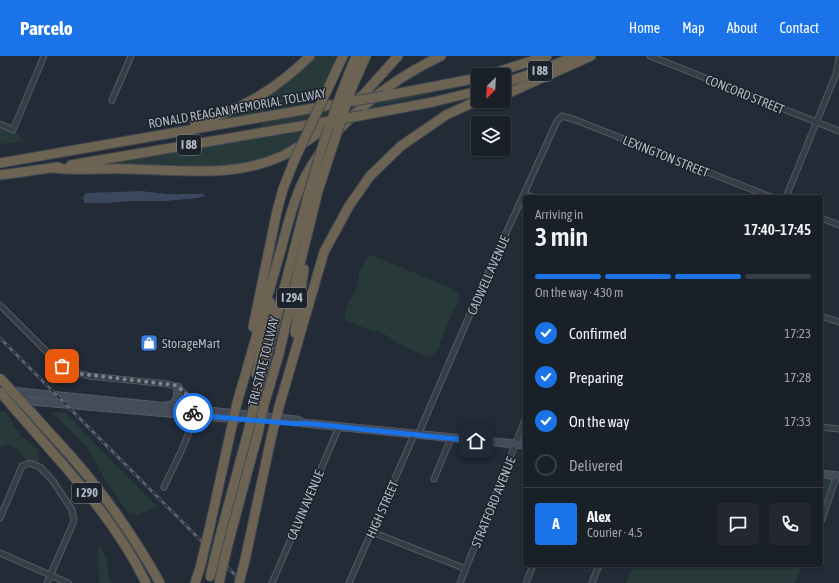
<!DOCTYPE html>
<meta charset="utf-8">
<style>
:root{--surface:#1a2028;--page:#232830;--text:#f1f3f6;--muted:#9fa3a8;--line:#383e45;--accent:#1a73e8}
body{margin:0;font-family:"Asap Condensed",sans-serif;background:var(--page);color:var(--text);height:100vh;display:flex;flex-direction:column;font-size:15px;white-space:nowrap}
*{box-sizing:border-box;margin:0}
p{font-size:13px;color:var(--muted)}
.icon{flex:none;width:22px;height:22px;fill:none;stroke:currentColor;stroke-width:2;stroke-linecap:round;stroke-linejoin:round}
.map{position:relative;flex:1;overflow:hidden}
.side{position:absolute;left:523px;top:139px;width:300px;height:372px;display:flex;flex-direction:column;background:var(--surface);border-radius:4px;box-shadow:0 1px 3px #0004,0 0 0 1px var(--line)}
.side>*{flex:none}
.needle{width:26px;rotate:204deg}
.controls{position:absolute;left:471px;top:12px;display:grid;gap:8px}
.controls a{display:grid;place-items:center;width:40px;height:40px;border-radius:4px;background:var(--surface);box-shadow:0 1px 3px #0004,0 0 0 1px var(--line);font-size:20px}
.pin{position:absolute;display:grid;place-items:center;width:34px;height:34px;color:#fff;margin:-17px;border-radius:8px;box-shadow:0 2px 6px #0006}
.courier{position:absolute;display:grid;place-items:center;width:40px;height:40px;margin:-20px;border:3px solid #1a73e8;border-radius:50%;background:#fff;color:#222;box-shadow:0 1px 5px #0007}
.overview em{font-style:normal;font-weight:600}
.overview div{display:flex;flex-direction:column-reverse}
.overview{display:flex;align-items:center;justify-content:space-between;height:68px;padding:0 12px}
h1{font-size:26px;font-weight:600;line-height:30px}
.bar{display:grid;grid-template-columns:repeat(4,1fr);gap:6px 4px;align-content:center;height:48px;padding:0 12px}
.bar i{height:5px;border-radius:3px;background:var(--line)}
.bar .selected{background:var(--accent)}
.bar p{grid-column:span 4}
.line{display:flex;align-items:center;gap:10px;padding:0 12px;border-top:1px solid var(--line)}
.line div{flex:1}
.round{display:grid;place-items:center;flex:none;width:42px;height:42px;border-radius:4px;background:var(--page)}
ol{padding:0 12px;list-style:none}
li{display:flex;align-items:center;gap:12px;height:44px}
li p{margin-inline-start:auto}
li .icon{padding:4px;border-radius:50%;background:var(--accent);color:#fff;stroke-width:4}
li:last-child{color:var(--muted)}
li i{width:22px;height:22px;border:2px solid var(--line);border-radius:50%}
header{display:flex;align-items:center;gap:24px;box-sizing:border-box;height:56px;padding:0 20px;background:var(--accent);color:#fff}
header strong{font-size:19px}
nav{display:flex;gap:22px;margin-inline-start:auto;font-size:14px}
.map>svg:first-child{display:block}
.green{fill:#273939}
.water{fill:#39485e}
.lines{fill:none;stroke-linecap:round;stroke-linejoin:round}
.street-casing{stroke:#535a64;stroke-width:7}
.secondary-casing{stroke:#535a64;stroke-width:9}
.highway-casing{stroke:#404751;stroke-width:11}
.street{stroke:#363d47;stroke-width:5}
.secondary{stroke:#444c59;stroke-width:7}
.highway{stroke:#6c6353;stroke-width:9}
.rail-casing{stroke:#58616d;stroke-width:3}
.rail{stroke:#1b222b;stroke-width:1.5;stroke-dasharray:4.5;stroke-linecap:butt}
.highway-bridge-casing{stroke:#404751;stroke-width:11;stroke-linecap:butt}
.highway-bridge{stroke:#6c6353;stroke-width:9}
.done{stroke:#7e8692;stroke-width:4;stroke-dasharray:0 7.2}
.route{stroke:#1a73e8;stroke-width:5}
.labels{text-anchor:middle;stroke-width:3;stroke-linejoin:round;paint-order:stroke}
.shield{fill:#1b222b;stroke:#838a95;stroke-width:1}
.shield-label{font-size:12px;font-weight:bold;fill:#b0b7c3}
.street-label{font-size:13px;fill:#b0b7c3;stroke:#1b222b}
.poi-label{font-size:13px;fill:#b0b7c3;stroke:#1b222b;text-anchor:start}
</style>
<header>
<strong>Parcelo</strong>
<nav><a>Home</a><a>Map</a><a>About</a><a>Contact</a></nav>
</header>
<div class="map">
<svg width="839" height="527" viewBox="0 0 839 527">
<rect width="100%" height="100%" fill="#222b36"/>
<g class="green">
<path d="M317 0H337L318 42 315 45 227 62V61L286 27Z"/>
<path d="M437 36 436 37 371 52 378 46Z"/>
<path d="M340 53 332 59 262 71 261 67Z"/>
<path d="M0 72 12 77H17L25 85 0 88Z"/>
<path d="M304 75 297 88 268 101 243 108 205 112 150 109 114 110V107Z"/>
<path d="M368 200H373L451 232 458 238 459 244 447 269 438 294 430 301C419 297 408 292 398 287 393 284 390 281 384 278 371 273 358 271 345 264 344 252 351 243 357 232 359 227 358 222 359 217 361 212 366 206 368 200Z"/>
<path d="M5 355 22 382 26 383 39 395 38 409 27 405 21 398 18 397 17 393 8 388 3 391 0 390V356Z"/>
<path d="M51 356H65L157 451 137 459 128 457 103 420 88 392Z"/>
<path d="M821 423 833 424 821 456Z"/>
<path d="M100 489 107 503 108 521 112 527H99L98 493Z"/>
<path d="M633 509H802L795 527H626Z"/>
</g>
<path class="water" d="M141 135 167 138H201L205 139V140L197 142 166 145H130L108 147H84L83 142 86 137Z"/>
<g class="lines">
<g class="street-casing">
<g id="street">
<path d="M650 0 839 75"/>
<path d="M112 44 131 0"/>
<path d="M0 68 13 74 44 0"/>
<path d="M524 138 532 141"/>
<path d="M786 141 836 18 839 2"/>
<path d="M821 162 839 169"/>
<path d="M0 249 55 304 68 314 89 320 168 328C182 331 193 344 193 359 192 377 172 413 164 431"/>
<path d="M821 260 839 266"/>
<path d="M821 371 839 373"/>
<path d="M418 379 483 228 557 65 562 60 573 63 771 141"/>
<path d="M434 423 451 382"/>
<path d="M0 462 22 410 29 407 40 411 53 425 72 454 74 465 47 527"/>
<path d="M821 466 837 419"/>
<path d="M372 476 466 513"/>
<path d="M0 497 68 527"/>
<path d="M272 527 339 371"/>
<path d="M349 527 414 379"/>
<path d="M460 527 525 364"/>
<path d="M526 527 533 509"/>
<path d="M592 527 599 509"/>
</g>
</g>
<g class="secondary-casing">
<g id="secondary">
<path d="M10 335 297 364 303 367 525 389"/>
<path d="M18 344 237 363"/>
<path d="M166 350 172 349 177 344 178 331"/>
<path d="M821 418 839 420"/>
</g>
</g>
<g class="highway-casing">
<g id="highway">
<path d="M488 19 547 0"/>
<path d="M504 27 536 16 576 0"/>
<path d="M351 34 366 0"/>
<path d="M342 35 356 0"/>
<path d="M504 39 591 0"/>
<path d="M384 40 478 22"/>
<path d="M324 41 343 0"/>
<path d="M354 46 363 39 398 0"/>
<path d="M364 59 433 46 478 35"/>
<path d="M195 67C243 53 274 35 310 0"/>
<path d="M0 107 343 47"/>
<path d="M71 109 324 66"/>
<path d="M53 112C78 115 104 112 129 113 180 114 234 122 282 100 301 91 317 78 332 65"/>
<path d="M0 119 58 111"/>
<path d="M253 271 277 155 283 133 294 105"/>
<path d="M295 277 304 213"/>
<path d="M256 318 271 247"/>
<path d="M7 344C56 402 113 458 146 527"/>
<path d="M237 347C251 300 264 252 278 204 286 176 292 147 305 121 333 68 388 25 441 0"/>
<path d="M254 349 309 136"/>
<path d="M264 349 279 298 300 208 318 135"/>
<path d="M279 351 324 196 349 150 370 120 401 90 446 59 470 48 484 45"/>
<path d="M32 357C53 381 75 403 94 428 119 459 141 493 160 527"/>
<path d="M210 470 231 374"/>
<path d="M220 480 248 376"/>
<path d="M228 488 258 377"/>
<path d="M245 504 272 378"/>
<path d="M195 527 200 512"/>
</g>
</g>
<use href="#street" class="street"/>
<use href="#secondary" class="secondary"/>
<use href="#highway" class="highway"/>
<g class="rail-casing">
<path id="rail" d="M0 282 243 527"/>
</g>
<use href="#rail" class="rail"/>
<g class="highway-bridge-casing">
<g id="highway-bridge">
<path d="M348 46 384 40"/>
<path d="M324 66 364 59"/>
<path d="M294 105 324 41"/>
<path d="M318 135 351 34"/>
<path d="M309 136 324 85 342 35"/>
<path d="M0 322 32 357"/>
<path d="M0 336 7 344"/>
<path d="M231 374 237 347"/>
<path d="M248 376 254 349"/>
<path d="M258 377 264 349"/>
<path d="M272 378 279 351"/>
<path d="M200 512 210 470"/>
<path d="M210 521 220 480"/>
<path d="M219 527 228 488"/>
<path d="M239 527 245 504"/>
</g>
</g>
<use href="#highway-bridge" class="highway-bridge"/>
</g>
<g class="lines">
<path class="done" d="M62 310 68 314 81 318 174 329C184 333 192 345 193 357"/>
<path class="route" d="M193 357V359L297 368 303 367 476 385"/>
</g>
<defs>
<g id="shop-square" transform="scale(0.9)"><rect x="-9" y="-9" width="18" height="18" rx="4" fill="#3f7fe0" stroke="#1b222b"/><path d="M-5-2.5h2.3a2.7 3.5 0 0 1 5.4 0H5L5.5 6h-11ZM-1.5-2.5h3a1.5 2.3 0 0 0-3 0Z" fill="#fff"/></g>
</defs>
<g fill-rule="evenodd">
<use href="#shop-square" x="149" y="287"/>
</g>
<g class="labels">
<g class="shield">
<rect x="528" y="5" width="24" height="20" rx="3"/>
<rect x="177" y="79" width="24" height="20" rx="3"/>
<rect x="277" y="232" width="30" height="20" rx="3"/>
<rect x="72" y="427" width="30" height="20" rx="3"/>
</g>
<g class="shield-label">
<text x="540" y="19">I 88</text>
<text x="189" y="93">I 88</text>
<text x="292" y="246">I 294</text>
<text x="87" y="441">I 290</text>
</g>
<g class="street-label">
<text transform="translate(745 38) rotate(22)" y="5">CONCORD STREET</text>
<text transform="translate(237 52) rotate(-10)" y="5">RONALD REAGAN MEMORIAL TOLLWAY</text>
<text transform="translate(666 100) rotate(22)" y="5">LEXINGTON STREET</text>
<text transform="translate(488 219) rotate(-66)" y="5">CADWELL AVENUE</text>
<text transform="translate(263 305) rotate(-76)" y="5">TRI-STATE TOLLWAY</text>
<text transform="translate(493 446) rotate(-68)" y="5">STRATFORD AVENUE</text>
<text transform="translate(305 449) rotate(-67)" y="5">CALVIN AVENUE</text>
<text transform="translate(382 453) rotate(-66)" y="5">HIGH STREET</text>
</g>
<g class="poi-label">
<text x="162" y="292">StorageMart</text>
</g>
</g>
</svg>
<div class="controls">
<a><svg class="needle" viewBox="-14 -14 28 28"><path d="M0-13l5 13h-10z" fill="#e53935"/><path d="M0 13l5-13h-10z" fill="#9fa3a8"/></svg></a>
<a><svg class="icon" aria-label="layers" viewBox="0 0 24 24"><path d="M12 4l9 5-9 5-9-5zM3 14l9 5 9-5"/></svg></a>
</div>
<div class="pin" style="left:62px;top:310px;background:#ea580c"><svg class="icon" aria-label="bag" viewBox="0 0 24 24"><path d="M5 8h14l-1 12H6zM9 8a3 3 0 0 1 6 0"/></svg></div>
<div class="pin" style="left:476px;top:385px;background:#1f2937"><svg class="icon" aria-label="home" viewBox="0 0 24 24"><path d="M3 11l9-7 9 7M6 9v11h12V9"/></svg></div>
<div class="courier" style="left:193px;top:357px"><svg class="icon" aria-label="bike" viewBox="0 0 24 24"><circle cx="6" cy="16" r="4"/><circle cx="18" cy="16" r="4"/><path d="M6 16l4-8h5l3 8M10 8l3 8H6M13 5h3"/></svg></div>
<section class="side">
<div class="overview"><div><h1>3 min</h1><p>Arriving in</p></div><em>17:40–17:45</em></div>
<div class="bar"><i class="selected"></i><i class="selected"></i><i class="selected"></i><i></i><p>On the way · 430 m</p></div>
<ol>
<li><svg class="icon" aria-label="check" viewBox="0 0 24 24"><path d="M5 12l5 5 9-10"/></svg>Confirmed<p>17:23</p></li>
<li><svg class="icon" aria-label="check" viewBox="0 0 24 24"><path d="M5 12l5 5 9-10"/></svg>Preparing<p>17:28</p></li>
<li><svg class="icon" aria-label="check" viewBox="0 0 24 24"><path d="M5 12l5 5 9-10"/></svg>On the way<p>17:33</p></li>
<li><i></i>Delivered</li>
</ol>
<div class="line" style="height:72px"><b class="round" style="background:var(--accent);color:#fff">A</b><div><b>Alex</b><p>Courier · 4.5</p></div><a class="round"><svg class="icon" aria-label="chat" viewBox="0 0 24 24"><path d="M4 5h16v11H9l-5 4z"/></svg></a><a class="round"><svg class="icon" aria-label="phone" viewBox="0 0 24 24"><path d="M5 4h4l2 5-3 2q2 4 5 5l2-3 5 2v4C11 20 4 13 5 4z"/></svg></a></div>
</section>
</div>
